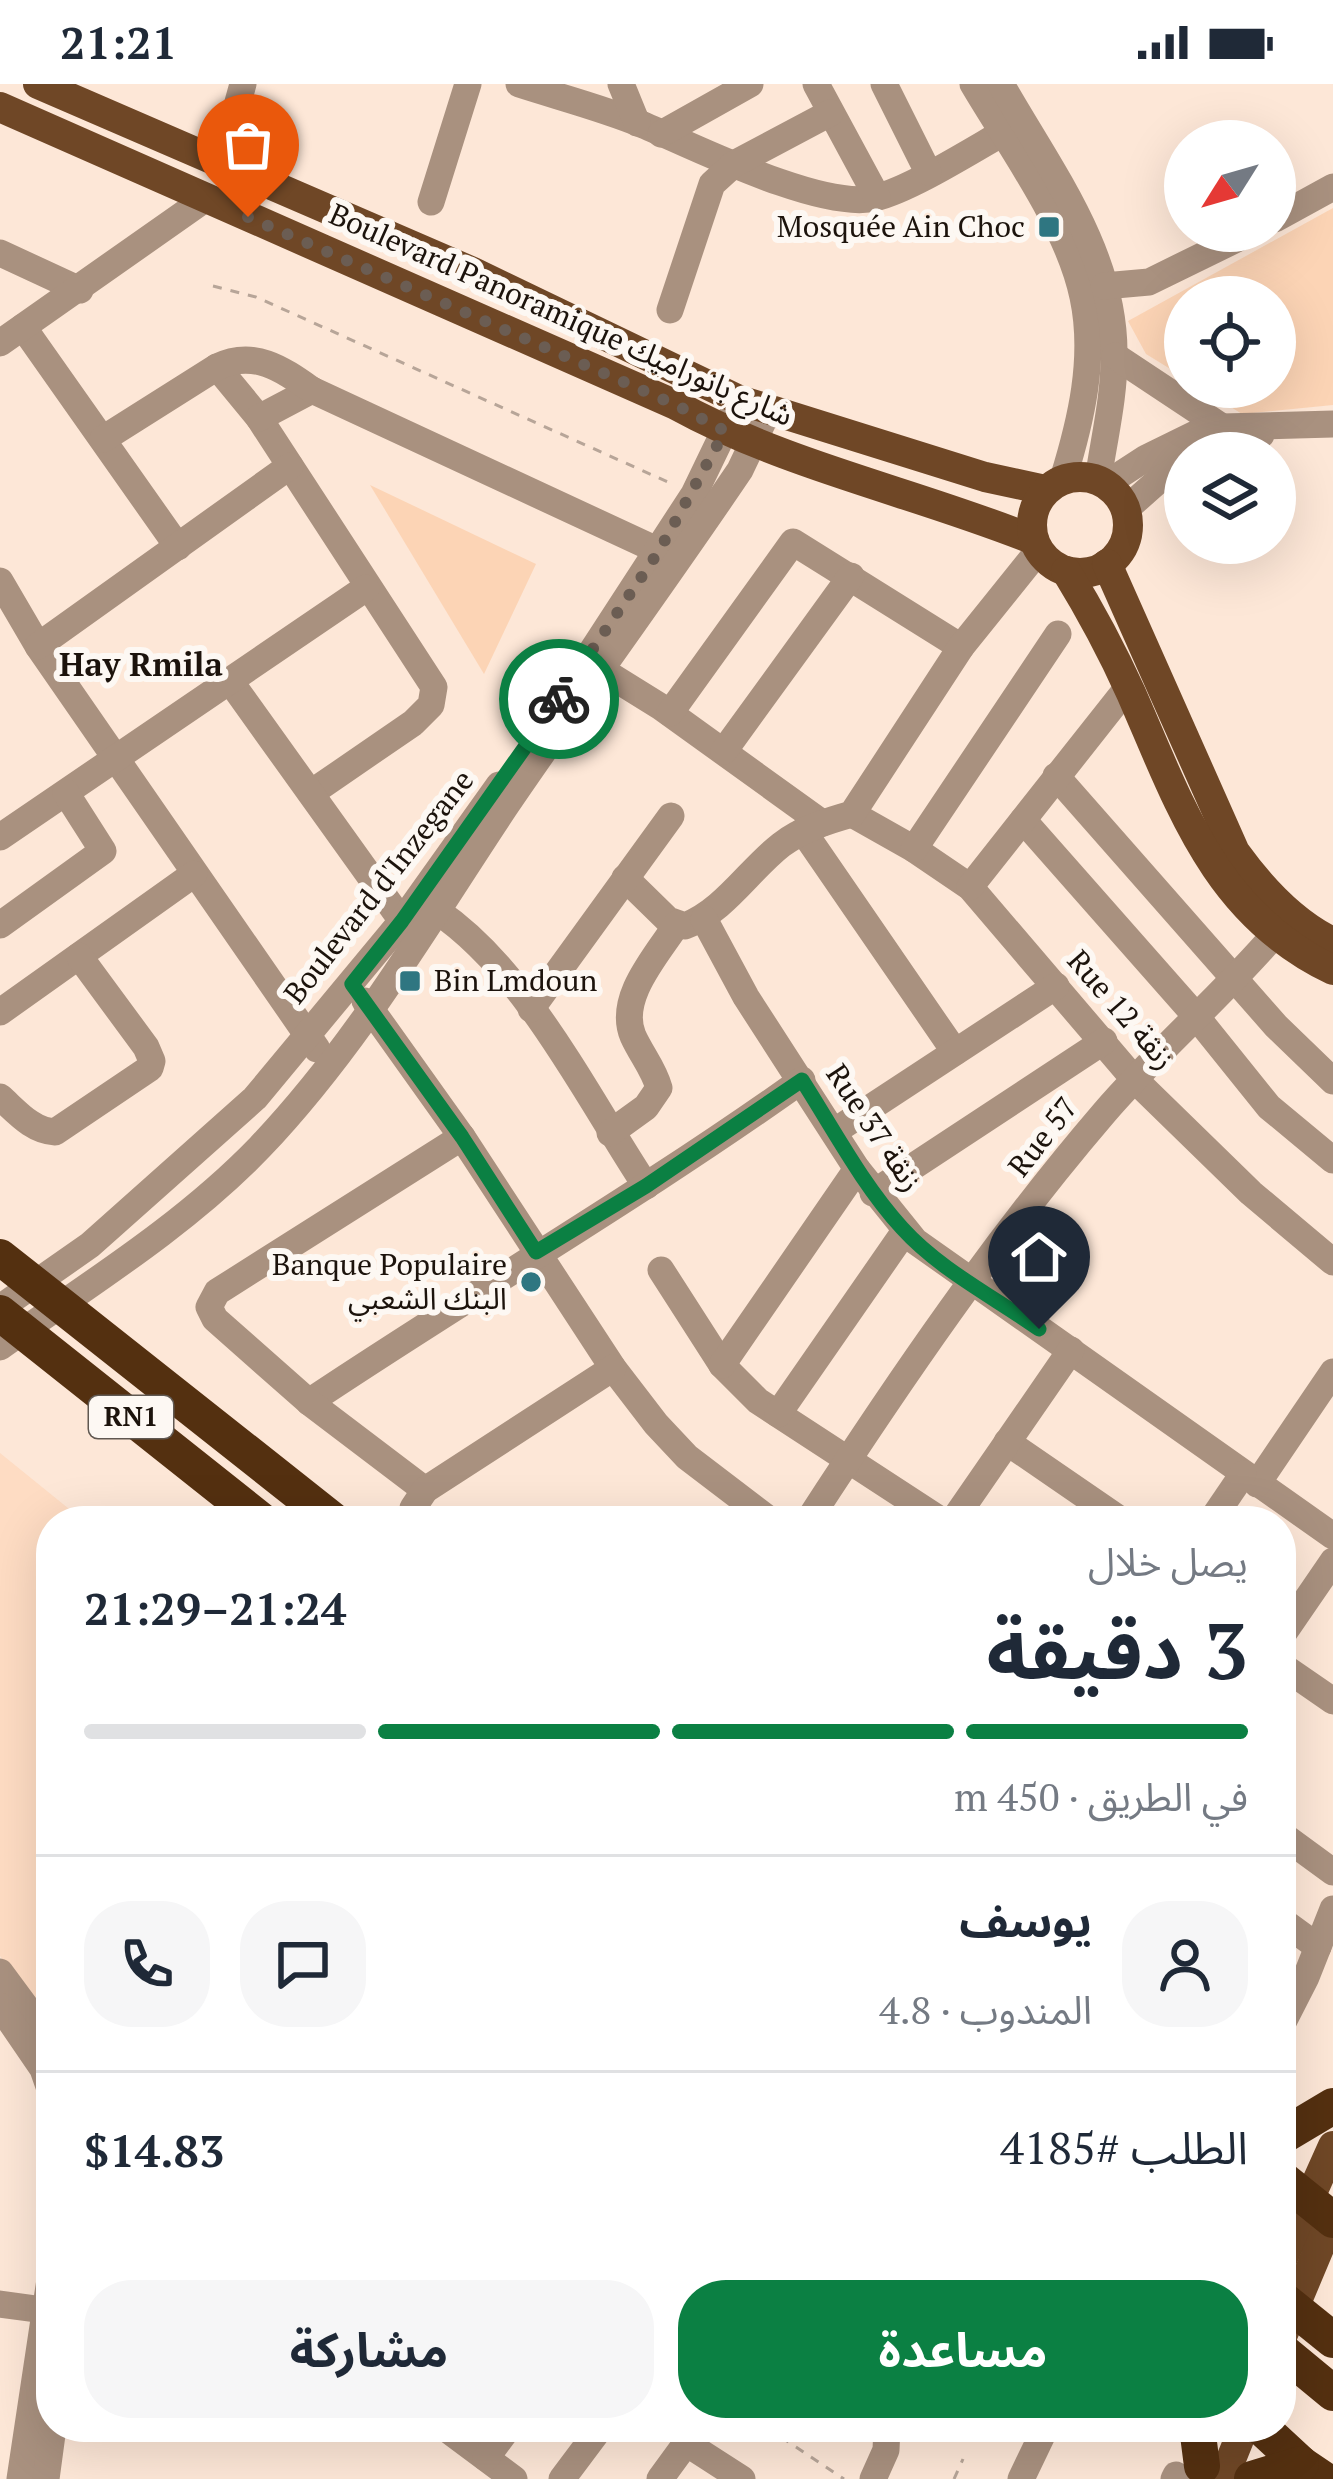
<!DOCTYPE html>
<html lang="ar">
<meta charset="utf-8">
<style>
:root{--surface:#fff;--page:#f6f6f7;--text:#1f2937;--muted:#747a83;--line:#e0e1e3;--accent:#0b8043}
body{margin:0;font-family:"PT Serif","Noto Sans Arabic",serif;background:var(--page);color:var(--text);direction:rtl;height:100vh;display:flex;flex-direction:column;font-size:45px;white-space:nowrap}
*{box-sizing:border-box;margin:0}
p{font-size:39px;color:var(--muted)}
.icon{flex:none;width:66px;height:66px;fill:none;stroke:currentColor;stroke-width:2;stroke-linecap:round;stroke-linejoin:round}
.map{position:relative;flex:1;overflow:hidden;direction:ltr}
.side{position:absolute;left:36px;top:1422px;width:1260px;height:936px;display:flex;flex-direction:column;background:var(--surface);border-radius:48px;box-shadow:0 12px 48px #0002;direction:rtl}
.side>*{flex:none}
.needle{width:78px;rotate:233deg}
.tools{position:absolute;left:1164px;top:36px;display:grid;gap:24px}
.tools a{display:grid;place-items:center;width:132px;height:132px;border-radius:50%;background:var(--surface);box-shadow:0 12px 48px #0002;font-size:60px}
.pin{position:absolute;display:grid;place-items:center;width:102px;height:102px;color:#fff;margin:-123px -51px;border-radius:50% 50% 50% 0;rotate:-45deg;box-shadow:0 0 12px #0007}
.pin .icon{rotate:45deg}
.courier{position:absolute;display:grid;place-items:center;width:120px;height:120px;margin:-60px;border:9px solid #0b8043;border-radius:50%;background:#fff;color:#222;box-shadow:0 3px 15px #0007}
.headline em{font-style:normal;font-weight:700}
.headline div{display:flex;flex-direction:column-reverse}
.headline{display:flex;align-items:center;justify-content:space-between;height:204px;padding:0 48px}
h1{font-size:78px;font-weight:700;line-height:90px}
.bar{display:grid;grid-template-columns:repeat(4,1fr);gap:18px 12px;align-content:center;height:144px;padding:0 48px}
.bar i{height:15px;border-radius:9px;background:var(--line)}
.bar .selected{background:var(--accent)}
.bar p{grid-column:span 4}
.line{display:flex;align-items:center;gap:30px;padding:0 48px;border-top:3px solid var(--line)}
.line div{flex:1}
.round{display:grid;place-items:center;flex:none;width:126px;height:126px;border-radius:48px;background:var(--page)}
.action{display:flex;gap:24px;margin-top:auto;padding:24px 48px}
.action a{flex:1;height:138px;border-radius:48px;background:var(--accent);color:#fff;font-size:48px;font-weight:700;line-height:138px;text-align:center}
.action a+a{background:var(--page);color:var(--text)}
.status{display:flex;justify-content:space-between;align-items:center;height:84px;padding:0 60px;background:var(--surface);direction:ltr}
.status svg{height:33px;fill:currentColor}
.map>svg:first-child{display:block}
.built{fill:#fedcc3}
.green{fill:#fcd4b5}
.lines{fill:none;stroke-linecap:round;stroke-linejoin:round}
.path{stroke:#b7a598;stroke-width:3;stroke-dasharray:9 9;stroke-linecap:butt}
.minor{stroke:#a9917f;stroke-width:27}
.major{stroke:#6f4726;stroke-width:30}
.highway{stroke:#543010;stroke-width:36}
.done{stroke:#6b5d53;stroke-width:12;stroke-dasharray:0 21.6}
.route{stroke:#0b8043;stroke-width:15}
.poi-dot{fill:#2f7681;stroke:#fdf8f3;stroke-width:4.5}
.labels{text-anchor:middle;stroke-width:12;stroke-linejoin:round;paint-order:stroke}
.shield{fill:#fdf8f3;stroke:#605851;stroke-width:3}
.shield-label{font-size:27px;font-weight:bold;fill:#1c130c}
.poi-label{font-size:30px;fill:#1c130c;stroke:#fdf8f3;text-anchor:end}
.street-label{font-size:30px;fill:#1c130c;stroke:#fdf8f3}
.neighbourhood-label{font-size:33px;font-weight:bold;fill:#1c130c;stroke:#fdf8f3}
</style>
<div class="status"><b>21:21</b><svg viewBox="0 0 49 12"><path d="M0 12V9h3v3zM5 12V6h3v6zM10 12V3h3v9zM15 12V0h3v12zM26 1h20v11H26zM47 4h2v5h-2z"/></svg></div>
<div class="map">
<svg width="1333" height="2395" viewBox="0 0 1333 2395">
<rect width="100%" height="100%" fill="#fde7d7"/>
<path class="built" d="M0 1369 84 1437H51V1937L0 1872Z"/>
<g class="green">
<path d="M1333 124V321L1242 330 1199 303H1275V213H1185V294L1146 270 1128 237Z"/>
<path d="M370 401 536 480 484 590Z"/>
</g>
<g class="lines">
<g class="path">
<path d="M213 202 256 213 670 399"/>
<path d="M766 2343 844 2395"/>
<path d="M954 2395 963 2375"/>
</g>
<g class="minor">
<path d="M519 0C559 13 602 24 641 40 693 62 822 127 875 114 915 104 983 59 1022 38"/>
<path d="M621 0 637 39"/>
<path d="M816 0 877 113"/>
<path d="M884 0 928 88"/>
<path d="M973 0C1010 63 1068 141 1083 213 1096 274 1081 337 1063 395"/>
<path d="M1001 0C1048 83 1114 168 1114 268 1115 310 1104 355 1098 396"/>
<path d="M233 36 243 0"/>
<path d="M661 50 750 0"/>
<path d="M431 118 468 0"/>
<path d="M1275 135 1333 103"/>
<path d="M0 169 80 206"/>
<path d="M1104 202 1149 198 1253 147"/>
<path d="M670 226 712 100 734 80 830 29"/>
<path d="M23 243 178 463"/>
<path d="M0 259 205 115"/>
<path d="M1115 272 1222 343"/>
<path d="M217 283 259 334 434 603 431 621 413 639 311 709"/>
<path d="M259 334 312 306"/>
<path d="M103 355 217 283C254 265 282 285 312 306L659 467"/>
<path d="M1210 369 1261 351"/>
<path d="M1106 400 1146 374 1197 349 1222 343 1333 340"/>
<path d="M1125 426 1160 395 1185 381"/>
<path d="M0 497 38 562 317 965"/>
<path d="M38 562 290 382"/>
<path d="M603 587 661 623 822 739"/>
<path d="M573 596 694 410 735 325"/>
<path d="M230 597 402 837"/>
<path d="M670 629 793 458 961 563"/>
<path d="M724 667 851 492"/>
<path d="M1056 692 1276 942 1333 997"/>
<path d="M852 730 914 765 970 803 1134 995 1251 1109 1333 1178"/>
<path d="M1023 736 1195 931 1269 1023 1333 1076"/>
<path d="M803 747 955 968"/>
<path d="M0 753 366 504"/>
<path d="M914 765 1058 550"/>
<path d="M625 794 668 836 685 842C724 827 748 787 781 761 802 745 827 737 852 730L961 563 1039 466"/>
<path d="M970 803 1128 603"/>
<path d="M437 827C526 887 587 1013 646 1102"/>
<path d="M704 835 746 913 857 1085 915 1157 1333 1452"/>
<path d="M0 841 103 767 66 709"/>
<path d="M365 917 462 1053 613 1284 656 1340 687 1373 771 1437"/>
<path d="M531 925 671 732"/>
<path d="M0 928 194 790"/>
<path d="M0 1013C16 1027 32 1047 55 1048L150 984 152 977 146 963 79 872"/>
<path d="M835 1047 1056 902"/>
<path d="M610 1049 646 1023 659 1004C654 985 641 970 633 952 617 914 657 871 677 840"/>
<path d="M873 1109 1104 957"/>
<path d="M661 1186 722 1281 758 1317 942 1437"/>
<path d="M0 1224 90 1161 255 1014 402 837 499 701"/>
<path d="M0 1263C88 1201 185 1141 260 1063 357 961 427 840 505 723 582 610 663 500 740 386L768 327"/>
<path d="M722 1281 857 1085"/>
<path d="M309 1318C472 1209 642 1110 802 996"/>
<path d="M778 1330 905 1147"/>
<path d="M1007 1358 1122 1437"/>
<path d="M1257 1400 1333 1288"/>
<path d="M425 1406 309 1318 215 1235 209 1223 217 1208 462 1053"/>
<path d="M421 1437 413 1424 425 1406 613 1284"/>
<path d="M808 1437C899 1297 995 1156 1104 1029 1158 966 1221 913 1275 850"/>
<path d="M953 1437 1071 1266"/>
<path d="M1211 1437 1243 1390"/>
<path d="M1281 1553 1333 1477"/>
<path d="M1281 1581 1333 1617"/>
<path d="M1281 1750 1333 1788"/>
<path d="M1281 1836 1318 1863"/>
<path d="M0 1888 51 1957"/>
<path d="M0 1922 43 1985 51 2008"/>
<path d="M1281 1942 1306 1893 1333 1825"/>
<path d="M0 2220 51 2227"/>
<path d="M444 2343 514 2395"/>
<path d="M686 2359 742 2395"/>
<path d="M486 2374 509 2343"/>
<path d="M20 2395 51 2189"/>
<path d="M46 2395 53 2343"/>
<path d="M562 2395 601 2343"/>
<path d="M660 2395 698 2343"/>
<path d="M873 2395 886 2366 887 2343"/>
<path d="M1021 2395 1046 2343"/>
<path d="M1174 2395 1176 2391"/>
</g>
<g class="major">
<path d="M38 0 473 188 739 316 985 393 1045 406"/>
<path d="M0 23 676 321C789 383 915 408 1034 456"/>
<circle cx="1080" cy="441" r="48"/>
<path d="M1107 480 1235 768C1261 804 1293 839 1333 858"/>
<path d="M1066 487C1090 526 1112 567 1131 609 1180 721 1215 830 1333 886"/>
<path d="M1281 2178 1333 2062"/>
<path d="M1281 2255 1333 2131"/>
<path d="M1223 2395 1244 2343"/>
</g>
<g class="highway">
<path d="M0 1173 334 1437"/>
<path d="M0 1229 262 1437"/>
<path d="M1281 2053 1333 2022"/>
<path d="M1281 2094 1333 2136"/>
<path d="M1281 2214 1333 2256"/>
<path d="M1281 2266 1333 2309"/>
<path d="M1197 2343 1202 2382"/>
<path d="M1261 2343 1301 2380 1323 2395"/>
<path d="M1252 2395 1301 2380"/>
</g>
</g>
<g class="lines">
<path class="done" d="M248 133 676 321 725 347 659 467 559 615"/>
<path class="route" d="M559 615 402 837 352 900 462 1053 536 1168 646 1102 802 996C834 1046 862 1100 902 1144 940 1186 994 1213 1039 1245"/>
</g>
<g class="poi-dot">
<rect x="1037" y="131" width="24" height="24" rx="6"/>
<rect x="398" y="885" width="24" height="24" rx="6"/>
<circle cx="531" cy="1198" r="12"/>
</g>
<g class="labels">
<rect class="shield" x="89" y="1312" width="84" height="42" rx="9"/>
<g class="shield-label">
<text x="131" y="1342">RN1</text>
</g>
<g class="poi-label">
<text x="1025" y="153">Mosquée Ain Choc</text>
<text x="434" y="907" text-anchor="start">Bin Lmdoun</text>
<text x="507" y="1191">Banque Populaire<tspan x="507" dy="34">البنك الشعبي</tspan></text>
</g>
<g class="street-label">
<text transform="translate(561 231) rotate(24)" y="10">Boulevard Panoramique شارع بانوراميك</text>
<text transform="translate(379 803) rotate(-52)" y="10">Boulevard d'Inzegane</text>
<text transform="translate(1121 926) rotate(49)" y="10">Rue 12 زنقة</text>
<text transform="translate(874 1044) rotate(56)" y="10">Rue 37 زنقة</text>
<text transform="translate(1043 1053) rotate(-52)" y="10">Rue 57</text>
</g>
<g class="neighbourhood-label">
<text x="141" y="592">Hay Rmila</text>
</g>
</g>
</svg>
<div class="tools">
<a><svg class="needle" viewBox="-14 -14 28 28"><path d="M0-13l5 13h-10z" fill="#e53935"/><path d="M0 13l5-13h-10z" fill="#747a83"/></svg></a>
<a><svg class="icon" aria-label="locate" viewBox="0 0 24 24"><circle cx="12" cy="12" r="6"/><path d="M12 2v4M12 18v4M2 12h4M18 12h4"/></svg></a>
<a><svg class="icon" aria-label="layers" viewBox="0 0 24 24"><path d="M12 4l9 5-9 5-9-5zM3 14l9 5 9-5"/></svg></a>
</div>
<div class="pin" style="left:248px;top:133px;background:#ea580c"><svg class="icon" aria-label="bag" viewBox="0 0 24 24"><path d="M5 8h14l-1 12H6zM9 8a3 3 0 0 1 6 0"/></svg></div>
<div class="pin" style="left:1039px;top:1245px;background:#1f2937"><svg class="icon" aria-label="home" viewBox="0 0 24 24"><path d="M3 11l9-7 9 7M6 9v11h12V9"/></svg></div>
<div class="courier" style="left:559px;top:615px"><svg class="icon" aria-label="bike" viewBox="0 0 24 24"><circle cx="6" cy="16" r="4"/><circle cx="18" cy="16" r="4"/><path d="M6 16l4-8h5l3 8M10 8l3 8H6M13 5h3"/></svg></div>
<section class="side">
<div class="headline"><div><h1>3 دقيقة</h1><p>يصل خلال</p></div><em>21:24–21:29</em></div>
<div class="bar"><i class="selected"></i><i class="selected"></i><i class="selected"></i><i></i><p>في الطريق · 450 m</p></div>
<div class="line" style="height:216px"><a class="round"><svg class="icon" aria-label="person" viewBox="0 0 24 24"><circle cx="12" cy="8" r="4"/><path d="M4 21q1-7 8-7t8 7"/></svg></a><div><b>يوسف</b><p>المندوب · 4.8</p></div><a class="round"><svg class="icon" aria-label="chat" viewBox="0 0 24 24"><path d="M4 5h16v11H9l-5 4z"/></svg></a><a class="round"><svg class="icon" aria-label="phone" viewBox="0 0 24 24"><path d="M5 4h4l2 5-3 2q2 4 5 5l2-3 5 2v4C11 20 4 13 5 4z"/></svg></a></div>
<div class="line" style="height:156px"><div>الطلب #4185</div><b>$14.83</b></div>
<div class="action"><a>مساعدة</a><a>مشاركة</a></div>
</section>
</div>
